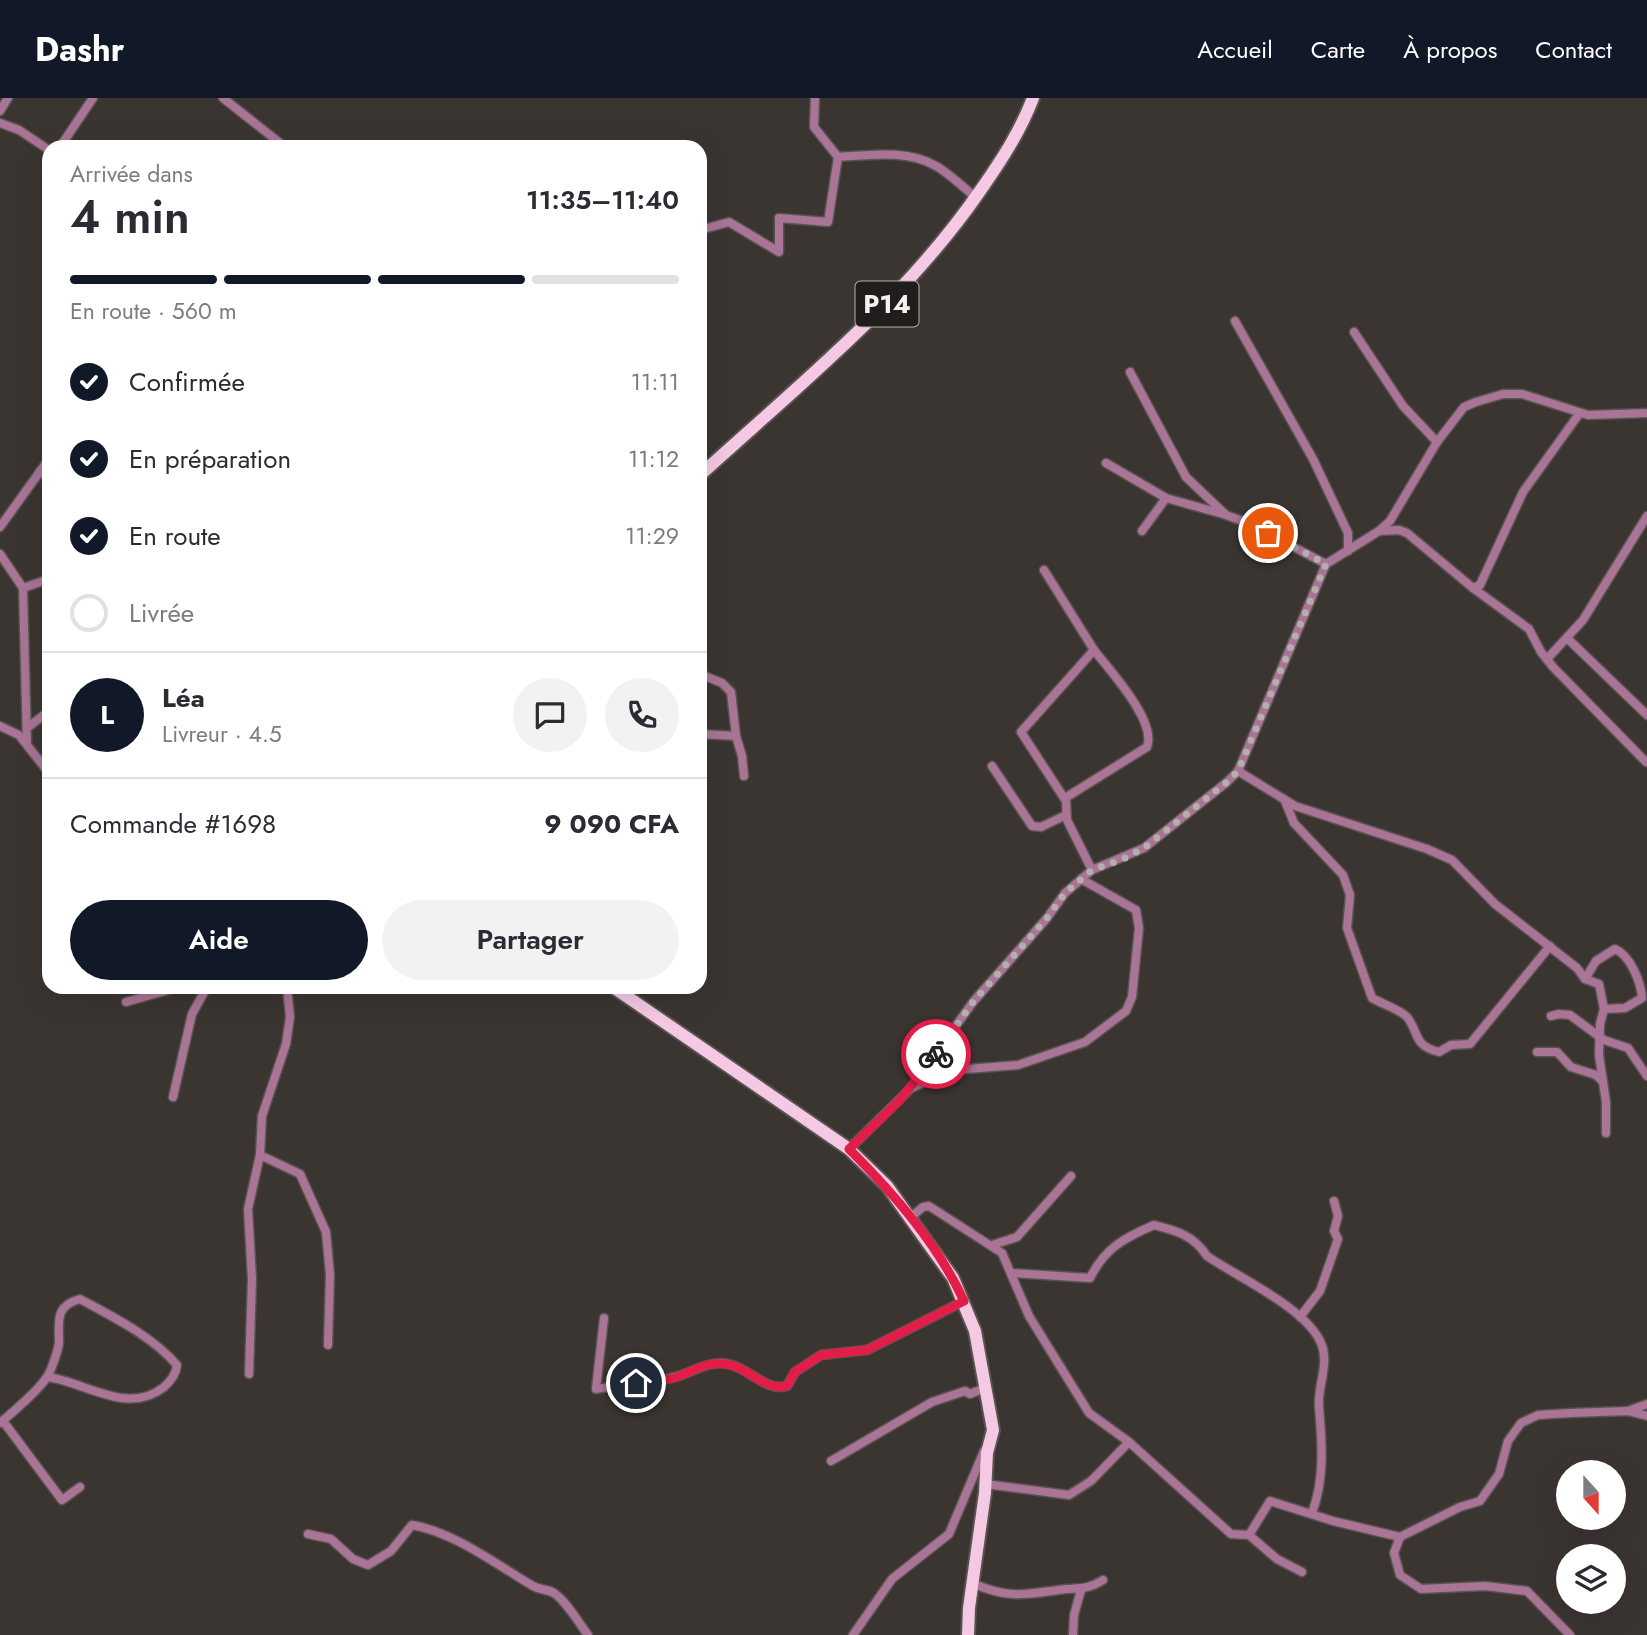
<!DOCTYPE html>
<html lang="fr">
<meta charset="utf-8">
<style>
:root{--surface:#fff;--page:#f2f2f3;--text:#2b2b33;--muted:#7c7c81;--line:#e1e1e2;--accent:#111827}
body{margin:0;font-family:Jost,sans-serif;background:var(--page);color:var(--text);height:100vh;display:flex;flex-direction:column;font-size:26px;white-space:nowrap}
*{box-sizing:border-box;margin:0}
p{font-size:23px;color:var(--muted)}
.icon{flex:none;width:38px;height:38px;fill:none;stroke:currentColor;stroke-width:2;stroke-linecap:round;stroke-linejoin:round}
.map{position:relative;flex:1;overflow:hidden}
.details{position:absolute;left:42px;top:42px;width:665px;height:854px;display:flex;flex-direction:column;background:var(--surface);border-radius:21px;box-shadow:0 7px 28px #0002}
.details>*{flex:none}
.needle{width:46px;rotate:159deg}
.controls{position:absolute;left:1556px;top:1362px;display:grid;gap:14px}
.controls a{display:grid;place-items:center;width:70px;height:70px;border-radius:50%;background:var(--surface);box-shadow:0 7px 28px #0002;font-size:35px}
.pin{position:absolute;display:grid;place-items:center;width:60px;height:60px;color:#fff;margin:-30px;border:4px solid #fff;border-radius:50%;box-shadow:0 2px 7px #0007}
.courier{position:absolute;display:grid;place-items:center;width:70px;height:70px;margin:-35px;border:5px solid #e11d48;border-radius:50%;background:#fff;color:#222;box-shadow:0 2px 9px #0007}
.overview em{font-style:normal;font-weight:600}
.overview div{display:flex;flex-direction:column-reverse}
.overview{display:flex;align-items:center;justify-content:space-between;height:119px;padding:0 28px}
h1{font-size:46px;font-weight:600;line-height:52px}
.bar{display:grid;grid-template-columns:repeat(4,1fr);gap:10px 7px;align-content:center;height:84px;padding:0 28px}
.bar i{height:9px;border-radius:5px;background:var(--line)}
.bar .current{background:var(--accent)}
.bar p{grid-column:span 4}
.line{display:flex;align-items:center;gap:18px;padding:0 28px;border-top:2px solid var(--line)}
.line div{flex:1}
.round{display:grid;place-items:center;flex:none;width:74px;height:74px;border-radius:37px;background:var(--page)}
ol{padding:0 28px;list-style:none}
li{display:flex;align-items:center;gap:21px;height:77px}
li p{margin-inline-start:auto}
li .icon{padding:7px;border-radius:50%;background:var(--accent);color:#fff;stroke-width:4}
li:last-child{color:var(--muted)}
li i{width:38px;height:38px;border:4px solid var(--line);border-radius:50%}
.primary-button{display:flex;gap:14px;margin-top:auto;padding:14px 28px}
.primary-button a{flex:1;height:80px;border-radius:42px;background:var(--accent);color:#fff;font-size:28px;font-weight:600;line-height:80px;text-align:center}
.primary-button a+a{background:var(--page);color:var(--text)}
header{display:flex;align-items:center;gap:42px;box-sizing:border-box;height:98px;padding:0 35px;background:var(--accent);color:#fff}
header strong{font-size:33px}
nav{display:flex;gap:38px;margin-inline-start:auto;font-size:24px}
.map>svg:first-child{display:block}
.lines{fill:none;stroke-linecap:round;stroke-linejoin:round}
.minor-casing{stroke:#595350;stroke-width:11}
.primary-casing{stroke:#595350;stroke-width:16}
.minor{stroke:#a97496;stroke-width:8}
.primary{stroke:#f5c8e4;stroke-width:12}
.done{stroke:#b4afad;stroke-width:7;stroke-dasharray:0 12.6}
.route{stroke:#e11d48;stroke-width:9}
.labels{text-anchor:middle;stroke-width:6;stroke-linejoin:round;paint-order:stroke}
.shield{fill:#201d1c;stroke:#b5b1b0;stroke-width:2}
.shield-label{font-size:26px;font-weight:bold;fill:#f5f1ef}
</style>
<header>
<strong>Dashr</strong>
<nav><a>Accueil</a><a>Carte</a><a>À propos</a><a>Contact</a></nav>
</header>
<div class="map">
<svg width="1647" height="1537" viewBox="0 0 1647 1537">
<rect width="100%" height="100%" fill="#3b3532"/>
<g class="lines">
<g class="minor-casing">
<g id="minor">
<path d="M223 0 285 49"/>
<path d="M815 0 814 29 838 59"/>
<path d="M0 13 8 0"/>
<path d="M0 25 19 32 49 52"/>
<path d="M60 49 93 0"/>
<path d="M700 132 729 124 779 154V120L828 124 838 59C870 57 907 51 936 68 950 76 963 89 976 100"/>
<path d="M1235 223 1313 361 1348 435V453"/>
<path d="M1354 234 1403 308 1437 344"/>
<path d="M1130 274 1186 379 1226 417 1248 425 1326 466"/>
<path d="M1106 365 1166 400 1223 416"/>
<path d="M40 373 49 381"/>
<path d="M0 429 49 361"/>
<path d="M1142 433 1166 400"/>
<path d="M1379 433 1399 432 1407 435 1473 490 1529 531 1541 554 1553 569 1646 664"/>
<path d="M0 456 23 490 27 645"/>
<path d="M1044 472 1094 552 1021 634 1066 703 1067 722 1092 772"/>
<path d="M23 490 49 481"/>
<path d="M1473 490 1480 487 1523 394 1579 316"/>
<path d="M1567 540 1647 617"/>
<path d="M1547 561 1583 522 1647 418"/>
<path d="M700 576 722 585 731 594 736 638 742 658 744 678"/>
<path d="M0 628 19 637 49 675"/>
<path d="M27 630 49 613"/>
<path d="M700 636 736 638"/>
<path d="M992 668 1032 728 1041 729 1066 717"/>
<path d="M1238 673 1295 708 1427 751 1452 762 1495 806 1577 870 1585 881 1599 886 1604 911 1600 926 1599 957 1606 1004V1035"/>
<path d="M1065 700 1147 649C1157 623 1110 573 1094 552"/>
<path d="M1285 703 1294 725 1343 777 1350 797 1347 830 1372 900C1382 906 1399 911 1407 919 1420 935 1412 947 1439 954L1451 947 1470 946 1550 848"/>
<path d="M1585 881 1596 863 1615 851C1630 857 1641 884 1642 900L1625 910 1604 911"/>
<path d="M126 904 179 889"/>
<path d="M1551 918 1559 916 1570 917 1604 942 1628 950 1647 978"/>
<path d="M1537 954H1557L1571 969 1596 977 1603 984"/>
<path d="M911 990 954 972 1018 967 1085 944 1126 913 1132 899 1139 830 1136 812 1081 781"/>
<path d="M173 999 192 916 207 889"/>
<path d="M849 1051 911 990 973 904 1047 820 1065 795 1092 772 1144 750 1227 684 1238 673 1326 466 1379 433 1390 423 1437 344 1464 309 1476 304 1503 296H1522L1588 317 1647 315"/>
<path d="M260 1057 300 1076 326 1134 330 1177 328 1247"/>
<path d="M911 1119 923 1109 929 1108 1002 1155 1029 1218 1089 1315 1129 1344 1231 1436 1249 1437 1270 1403 1333 1423 1400 1439 1460 1409 1480 1403 1499 1376 1508 1343 1521 1325 1538 1317 1570 1315 1628 1313 1647 1318"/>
<path d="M992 1147 1017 1139 1071 1078"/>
<path d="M1011 1175 1090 1180C1105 1150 1124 1140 1154 1127 1177 1133 1193 1137 1207 1158 1239 1180 1306 1210 1321 1245 1330 1266 1317 1289 1319 1309 1322 1344 1325 1381 1312 1415"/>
<path d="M1300 1219 1320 1193 1338 1141 1334 1133 1338 1118 1334 1103"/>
<path d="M604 1220 596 1291C621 1287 647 1286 671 1280 691 1276 706 1262 728 1266 748 1269 765 1294 787 1288L795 1274 821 1257 867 1252 964 1203"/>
<path d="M249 1276 252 1181 248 1111 260 1057 262 1018 286 946 290 919 287 889"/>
<path d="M1628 1313 1647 1306"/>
<path d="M3 1323 62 1402 80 1389"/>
<path d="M0 1325C13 1314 38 1293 47 1279 51 1273 59 1251 59 1243 59 1222 55 1208 80 1201 113 1219 152 1238 177 1267 176 1276 171 1283 164 1289 128 1318 85 1284 48 1279"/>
<path d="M831 1363 932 1304 965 1293 970 1296 987 1289"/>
<path d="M985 1386 1069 1397 1091 1383 1129 1344"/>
<path d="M308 1436 331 1441 353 1461 368 1467 391 1453 412 1427C454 1434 497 1467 533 1488 540 1492 547 1491 554 1495 567 1504 578 1524 588 1537"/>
<path d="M1249 1437 1277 1461 1302 1474"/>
<path d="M1400 1439 1394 1455 1400 1477 1421 1491 1485 1488 1527 1493 1570 1537"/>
<path d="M972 1485C1010 1502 1027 1496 1066 1491 1081 1490 1089 1491 1103 1482"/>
<path d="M853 1537 892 1481 949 1436 984 1353"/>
<path d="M1073 1537 1074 1517 1081 1492"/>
</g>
</g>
<g class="primary-casing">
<g id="primary">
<path d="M700 377C799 287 904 203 980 93 1001 63 1020 34 1033 0"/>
<path d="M613 889 849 1051 887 1088 953 1180 975 1233 993 1332 987 1355 985 1395 969 1510 968 1537"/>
</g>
</g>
<use href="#minor" class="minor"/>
<use href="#primary" class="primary"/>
</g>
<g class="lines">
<path class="done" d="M936 956 973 904 1047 820 1065 795 1092 772 1123 761 1144 750 1227 684 1238 673 1326 466 1268 435"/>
<path class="route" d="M636 1285C648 1283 662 1283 674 1280 692 1274 706 1263 726 1266 747 1268 765 1294 787 1288L795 1274 821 1257 867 1252 964 1203C937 1145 894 1096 849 1051L900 1002 936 956"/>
</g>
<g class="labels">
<rect class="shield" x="855.5" y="183.5" width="63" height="45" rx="5"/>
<g class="shield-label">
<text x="887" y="215">P14</text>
</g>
</g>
</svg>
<div class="controls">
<a><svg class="needle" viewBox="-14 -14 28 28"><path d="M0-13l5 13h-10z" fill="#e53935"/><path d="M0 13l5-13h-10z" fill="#7c7c81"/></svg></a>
<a><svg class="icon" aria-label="layers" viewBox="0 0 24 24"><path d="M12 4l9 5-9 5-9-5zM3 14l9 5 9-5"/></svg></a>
</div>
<div class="pin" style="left:1268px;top:435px;background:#ea580c"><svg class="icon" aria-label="bag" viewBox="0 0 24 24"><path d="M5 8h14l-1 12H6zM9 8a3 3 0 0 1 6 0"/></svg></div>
<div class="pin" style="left:636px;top:1285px;background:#1f2937"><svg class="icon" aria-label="home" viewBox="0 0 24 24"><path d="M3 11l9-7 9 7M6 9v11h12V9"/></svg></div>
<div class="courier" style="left:936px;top:956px"><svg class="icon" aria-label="bike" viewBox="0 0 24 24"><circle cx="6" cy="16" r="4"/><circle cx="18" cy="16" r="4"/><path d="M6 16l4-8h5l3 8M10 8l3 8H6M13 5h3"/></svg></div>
<section class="details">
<div class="overview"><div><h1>4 min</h1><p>Arrivée dans</p></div><em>11:35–11:40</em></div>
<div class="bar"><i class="current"></i><i class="current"></i><i class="current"></i><i></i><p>En route · 560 m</p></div>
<ol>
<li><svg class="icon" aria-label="check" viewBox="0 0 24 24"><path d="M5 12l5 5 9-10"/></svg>Confirmée<p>11:11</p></li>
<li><svg class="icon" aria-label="check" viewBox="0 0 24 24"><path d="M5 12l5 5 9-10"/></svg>En préparation<p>11:12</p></li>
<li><svg class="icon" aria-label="check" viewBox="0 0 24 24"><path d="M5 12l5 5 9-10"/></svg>En route<p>11:29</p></li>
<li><i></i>Livrée</li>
</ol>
<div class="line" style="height:126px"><b class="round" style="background:var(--accent);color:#fff">L</b><div><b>Léa</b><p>Livreur · 4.5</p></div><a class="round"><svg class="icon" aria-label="chat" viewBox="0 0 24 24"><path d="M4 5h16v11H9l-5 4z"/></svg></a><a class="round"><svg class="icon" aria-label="phone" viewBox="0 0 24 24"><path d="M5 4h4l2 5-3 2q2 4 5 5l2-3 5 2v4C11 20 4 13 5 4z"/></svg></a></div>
<div class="line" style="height:91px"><div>Commande #1698</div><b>9 090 CFA</b></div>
<div class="primary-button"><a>Aide</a><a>Partager</a></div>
</section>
</div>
